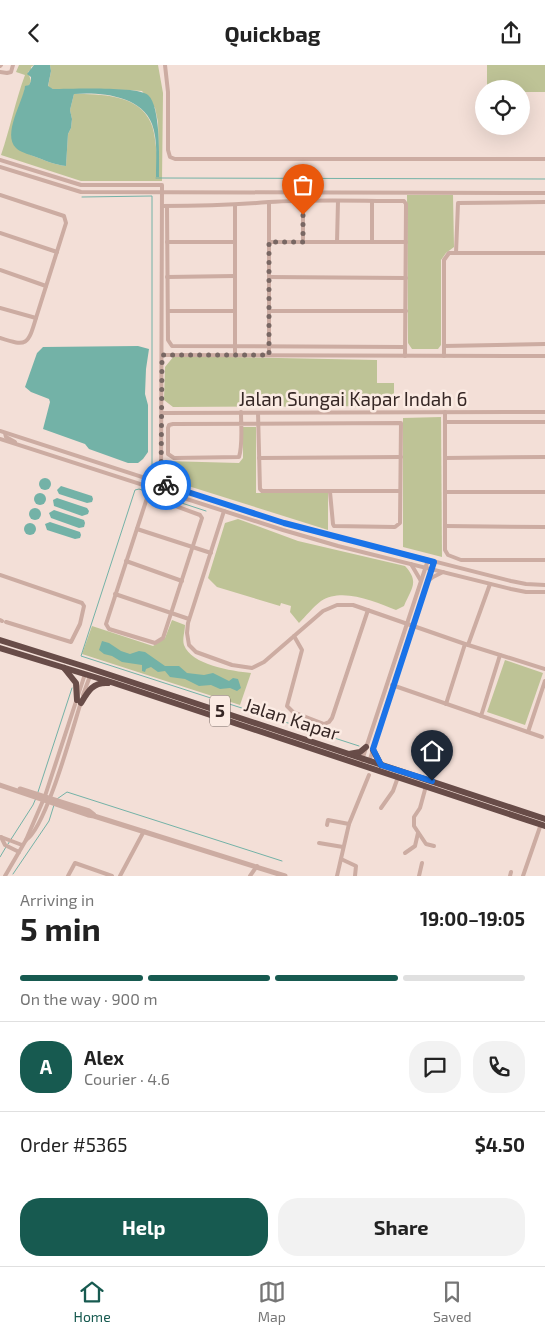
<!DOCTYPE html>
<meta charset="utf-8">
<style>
:root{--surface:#fff;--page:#f2f2f2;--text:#222;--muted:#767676;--line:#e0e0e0;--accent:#175a50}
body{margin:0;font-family:"Exo 2",sans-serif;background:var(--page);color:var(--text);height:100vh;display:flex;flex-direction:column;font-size:19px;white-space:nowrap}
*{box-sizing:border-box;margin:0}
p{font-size:16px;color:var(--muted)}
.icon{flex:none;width:28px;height:28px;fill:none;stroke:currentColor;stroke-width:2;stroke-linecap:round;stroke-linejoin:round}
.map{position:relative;height:811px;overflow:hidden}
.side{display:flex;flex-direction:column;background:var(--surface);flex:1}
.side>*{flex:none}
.controls{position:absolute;left:475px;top:15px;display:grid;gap:10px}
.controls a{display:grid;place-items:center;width:55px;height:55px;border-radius:50%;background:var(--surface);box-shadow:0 5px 20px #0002;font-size:25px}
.pin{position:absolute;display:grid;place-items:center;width:42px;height:42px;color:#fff;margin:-51px -21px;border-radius:50% 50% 50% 0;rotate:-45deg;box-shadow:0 0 5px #0007}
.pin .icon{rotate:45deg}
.courier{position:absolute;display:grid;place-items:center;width:50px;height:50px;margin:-25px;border:4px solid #1a73e8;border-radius:50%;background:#fff;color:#222;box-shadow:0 1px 6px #0007}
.summary em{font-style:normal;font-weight:700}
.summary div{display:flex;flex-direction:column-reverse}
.summary{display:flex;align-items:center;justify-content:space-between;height:85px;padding:0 20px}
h1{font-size:32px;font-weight:700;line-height:38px}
.bar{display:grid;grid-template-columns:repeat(4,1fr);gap:8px 5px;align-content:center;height:60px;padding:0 20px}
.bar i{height:6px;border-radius:4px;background:var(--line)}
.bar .current{background:var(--accent)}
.bar p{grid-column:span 4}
.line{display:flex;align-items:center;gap:12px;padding:0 20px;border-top:1px solid var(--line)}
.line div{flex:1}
.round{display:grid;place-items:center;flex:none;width:52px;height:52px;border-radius:20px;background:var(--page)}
.cta{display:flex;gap:10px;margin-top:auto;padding:10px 20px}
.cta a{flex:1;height:58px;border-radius:20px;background:var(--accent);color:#fff;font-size:20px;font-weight:700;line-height:58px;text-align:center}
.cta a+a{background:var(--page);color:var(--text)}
header{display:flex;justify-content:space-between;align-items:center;height:65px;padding:0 20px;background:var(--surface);font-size:22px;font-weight:700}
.tab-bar{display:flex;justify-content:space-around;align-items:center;height:70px;border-top:1px solid var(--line);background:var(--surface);font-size:14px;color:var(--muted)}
.tab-bar a{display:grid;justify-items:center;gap:2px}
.tab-bar .current{color:var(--accent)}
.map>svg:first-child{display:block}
.green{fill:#bec396}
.water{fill:#73b2a7}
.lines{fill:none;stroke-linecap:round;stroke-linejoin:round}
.stream{stroke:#73b2a7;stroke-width:1}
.minor{stroke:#ccaca2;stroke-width:4}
.tertiary{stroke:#ccaca2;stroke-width:5}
.trunk{stroke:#684c48;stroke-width:6}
.done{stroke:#786763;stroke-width:5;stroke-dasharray:0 9}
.route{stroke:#1a73e8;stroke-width:6}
.labels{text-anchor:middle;stroke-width:5;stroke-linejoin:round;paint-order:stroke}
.shield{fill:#fbebe3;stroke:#71625e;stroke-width:1}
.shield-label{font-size:18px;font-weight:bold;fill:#362725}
.street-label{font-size:19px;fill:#362725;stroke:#fbebe3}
</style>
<header><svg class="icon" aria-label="back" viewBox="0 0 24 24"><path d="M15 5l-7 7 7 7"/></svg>Quickbag<svg class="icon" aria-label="share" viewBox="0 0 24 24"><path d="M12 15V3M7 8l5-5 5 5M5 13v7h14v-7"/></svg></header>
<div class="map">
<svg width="545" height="811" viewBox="0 0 545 811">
<rect width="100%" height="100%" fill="#f3dfd7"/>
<g class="green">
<path d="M19 0H34L31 2V5L28 7 31 16 29 20 25 22C22 50 0 76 33 91 44 95 55 100 66 101L68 69 71 63 72 54 70 45 74 29C100 29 139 29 151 58 156 70 155 84 159 96L158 57 155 43 142 26 129 25 53 24 48 22 51 6 50 0H158L163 28 162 116H81L1 90C10 64 15 37 25 10L16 7Z"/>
<path d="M487 0H545V61V27H521V24H487Z"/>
<path d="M407 130H453L454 182 446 188 441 195V280L438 284H412L408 278Z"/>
<path d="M174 291 377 295V318H394V341L173 342 164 335 165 302Z"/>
<path d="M441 352 442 492 403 482V353Z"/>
<path d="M243 362H256V428H328V465L166 414 165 396 239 398 243 393Z"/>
<path d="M238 454 298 476 405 501C420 517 411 524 404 541L396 545C375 537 343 522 321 536 313 542 306 551 299 558L290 547 291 541 281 538 280 541 217 522 208 513 225 458Z"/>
<path d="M172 555 185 560C185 566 182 574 184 580 191 600 232 606 251 608L240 640 82 589 92 561 153 581 165 573Z"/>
<path d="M505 595 543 608 525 660 487 647Z"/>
</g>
<g class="water">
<path d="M34 0H50L51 6 48 21 53 24C70 24 138 21 148 30 161 41 159 95 159 112H156C156 95 158 75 152 59 141 30 99 27 74 29L70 45 72 54 71 63 68 69 66 101C55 100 44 95 33 91 28 89 20 87 16 83 2 69 23 37 25 21L29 20 31 16V12L27 9Z"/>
<path d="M138 281 149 284 146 304 145 329 148 340V387L143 394 138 398H128L89 384 85 379 43 364 50 337 49 334 31 327 25 322 37 288 43 282Z"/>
<circle cx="45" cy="419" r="6"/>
<path d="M61 421 92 431 93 434 92 437 87 438 59 429 57 425Z"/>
<circle cx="40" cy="434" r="6"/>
<path d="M57 433 87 443 89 446 88 449 82 451 54 441 53 435Z"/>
<circle cx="35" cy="449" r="6"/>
<path d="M54 445 84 455 85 458 84 462 79 463 51 453 49 448Z"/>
<path d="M50 457 80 467 81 470 80 473 75 474 47 465 45 459Z"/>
<circle cx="30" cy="464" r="6"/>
<path d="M102 576 109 578 121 586 130 589 139 586 145 587 165 601H179L187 608 204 610 213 608 229 616 233 613 238 614 241 623 237 626 230 623 220 624 211 620 199 621 185 614 170 612 165 606 158 607 151 602 146 604 145 607 142 606V600L122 597 112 591 104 589 99 585Z"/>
</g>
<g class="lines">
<g class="stream">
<path d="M156 113 545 114"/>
<path d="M82 132 152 131V407L150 413"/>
<path d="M206 446 139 424 135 425 81 591 359 681"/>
<path d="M38 727 72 623"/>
<path d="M57 734 67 727 282 796"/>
<path d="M8 779 33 740 36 733"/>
<path d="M0 792 6 782"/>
<path d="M13 809 49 756 54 740"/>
</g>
<g class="minor">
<path d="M165 0 168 27V85L170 92 175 94H545"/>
<path d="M0 1 1 0"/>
<path d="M0 7 7 8 11 7 13 0"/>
<path d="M0 95 81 120H162L161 426"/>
<path d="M0 102 81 127 545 128"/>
<path d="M0 130 64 151 66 158 36 253 0 243"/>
<path d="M235 140V290"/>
<path d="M162 141C198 141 234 140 269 137 314 134 359 136 404 136L406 139 405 291"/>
<path d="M167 141 168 275 172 281 405 282"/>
<path d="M0 168 57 187"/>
<path d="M167 177H235"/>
<path d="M269 177H406"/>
<path d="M303 177V136"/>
<path d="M337 177 338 136"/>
<path d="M372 177V136"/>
<path d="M456 188 458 138 545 137"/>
<path d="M0 205 46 221"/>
<path d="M167 212 235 211"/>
<path d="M269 212 406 213"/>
<path d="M168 246H234"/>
<path d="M269 246H406"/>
<path d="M0 273C27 282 28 280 36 253"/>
<path d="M444 281 545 279"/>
<path d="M162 290 545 291"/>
<path d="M269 290V137"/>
<path d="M444 291V195L449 188H545"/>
<path d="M241 347C241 362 243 379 239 392L174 393 168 389V363L169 360 173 359C249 359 325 359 401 358L400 458 395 462 334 461 333 459 330 427"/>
<path d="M445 347V485L448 490 461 495H545"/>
<path d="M162 348 545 347"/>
<path d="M258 348 260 424 262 426H400"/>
<path d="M445 357H545"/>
<path d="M0 366 284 458 511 516 526 519 545 520"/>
<path d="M5 368 6 372 15 377"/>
<path d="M0 374 283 465 338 481 511 524 526 527H545"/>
<path d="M259 393 401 392"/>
<path d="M445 393 545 392"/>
<path d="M445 427H545"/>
<path d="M151 432 200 450 202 453 163 573 155 578 109 564 106 559 147 433Z"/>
<path d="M224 446 188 558 187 568 189 580 196 587 232 600 252 603 264 597 323 546 337 540H353L465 579 545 604"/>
<path d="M445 461 545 462"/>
<path d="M137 464 211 488"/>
<path d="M126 496 182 516"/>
<path d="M411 499 421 516"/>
<path d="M0 510 82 538 84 541 80 559 71 577 6 557"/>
<path d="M428 516 433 512 443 507"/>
<path d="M115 529 189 554"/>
<path d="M0 555 2 556"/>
<path d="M294 571 302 585 287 641 293 647 324 659 329 657 332 653 368 545"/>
<path d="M468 580 490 519"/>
<path d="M392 620 542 672"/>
<path d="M83 630 90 611"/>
<path d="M446 639 465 579"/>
<path d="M481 651 500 590"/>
<path d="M528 667 545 616"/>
<path d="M362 695 428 495"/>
<path d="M369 697 434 497"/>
<path d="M426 721 420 743 414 752V761L426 779 434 781"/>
<path d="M381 743 393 726 398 712"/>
<path d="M327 760 328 755 349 759"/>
<path d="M1 772 5 780 19 787"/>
<path d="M1 772 22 780"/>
<path d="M26 775C46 763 73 662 81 637"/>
<path d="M319 778 343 782"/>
<path d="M405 788 415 781 418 768"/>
<path d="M341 794 356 801 355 811"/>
<path d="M5 811 26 775 45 731 85 609"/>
<path d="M68 811 75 798 112 811"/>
<path d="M120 811 144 766"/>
<path d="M250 811 257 801"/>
<path d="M337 811 349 759 369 710"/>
<path d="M419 811 422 798"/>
<path d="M510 811 511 807"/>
<path d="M523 811 541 759"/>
</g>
<g class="tertiary">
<path d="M0 720 88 750 94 751 285 811"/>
<path d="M20 724 89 746 94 750"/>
</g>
<g class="trunk">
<path d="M0 575 86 602 545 754"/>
<path d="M0 583 114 618 545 761"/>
<path d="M64 603 76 618 77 635"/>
<path d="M81 638C88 626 93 617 108 618"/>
<path d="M373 685 381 700"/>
<path d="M349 689 360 687 366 682"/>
</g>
</g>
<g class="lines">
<path class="done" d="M166 420 161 418 162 290H269V177H303V150"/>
<path class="route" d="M166 420 284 458 434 497 373 684 381 700 432 716"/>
</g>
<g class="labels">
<rect class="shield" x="210" y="630.5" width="20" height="31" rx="4"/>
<g class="shield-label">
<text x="220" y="652">5</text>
</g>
<g class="street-label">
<text x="353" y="341">Jalan Sungai Kapar Indah 6</text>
<text transform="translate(292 654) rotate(18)" y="7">Jalan Kapar</text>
</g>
</g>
</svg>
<div class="controls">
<a><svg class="icon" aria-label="locate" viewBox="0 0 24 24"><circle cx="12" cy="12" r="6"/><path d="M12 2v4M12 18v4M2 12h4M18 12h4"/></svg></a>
</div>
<div class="pin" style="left:303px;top:150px;background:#ea580c"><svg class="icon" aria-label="bag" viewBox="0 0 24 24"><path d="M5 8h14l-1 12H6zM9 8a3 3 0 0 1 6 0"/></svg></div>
<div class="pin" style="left:432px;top:716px;background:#1f2937"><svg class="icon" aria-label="home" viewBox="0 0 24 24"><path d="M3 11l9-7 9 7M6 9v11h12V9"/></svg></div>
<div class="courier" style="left:166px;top:420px"><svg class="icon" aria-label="bike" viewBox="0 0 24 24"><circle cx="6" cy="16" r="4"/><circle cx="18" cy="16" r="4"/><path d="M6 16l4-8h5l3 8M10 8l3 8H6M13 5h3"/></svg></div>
</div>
<section class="side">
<div class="summary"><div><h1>5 min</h1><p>Arriving in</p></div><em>19:00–19:05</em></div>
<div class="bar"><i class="current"></i><i class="current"></i><i class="current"></i><i></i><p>On the way · 900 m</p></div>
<div class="line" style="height:90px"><b class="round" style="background:var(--accent);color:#fff">A</b><div><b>Alex</b><p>Courier · 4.6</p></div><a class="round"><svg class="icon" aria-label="chat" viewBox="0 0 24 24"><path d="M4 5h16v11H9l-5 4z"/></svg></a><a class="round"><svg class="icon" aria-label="phone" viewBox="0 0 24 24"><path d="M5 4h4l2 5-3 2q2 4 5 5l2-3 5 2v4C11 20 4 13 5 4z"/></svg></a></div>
<div class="line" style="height:65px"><div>Order #5365</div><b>$4.50</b></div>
<div class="cta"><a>Help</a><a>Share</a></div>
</section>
<nav class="tab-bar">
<a class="current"><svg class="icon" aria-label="home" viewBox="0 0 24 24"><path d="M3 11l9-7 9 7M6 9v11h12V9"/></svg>Home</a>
<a><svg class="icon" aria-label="map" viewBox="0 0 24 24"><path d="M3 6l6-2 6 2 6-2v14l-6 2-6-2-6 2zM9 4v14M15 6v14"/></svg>Map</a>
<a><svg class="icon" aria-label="saved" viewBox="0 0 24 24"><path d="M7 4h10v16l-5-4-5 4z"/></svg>Saved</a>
</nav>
